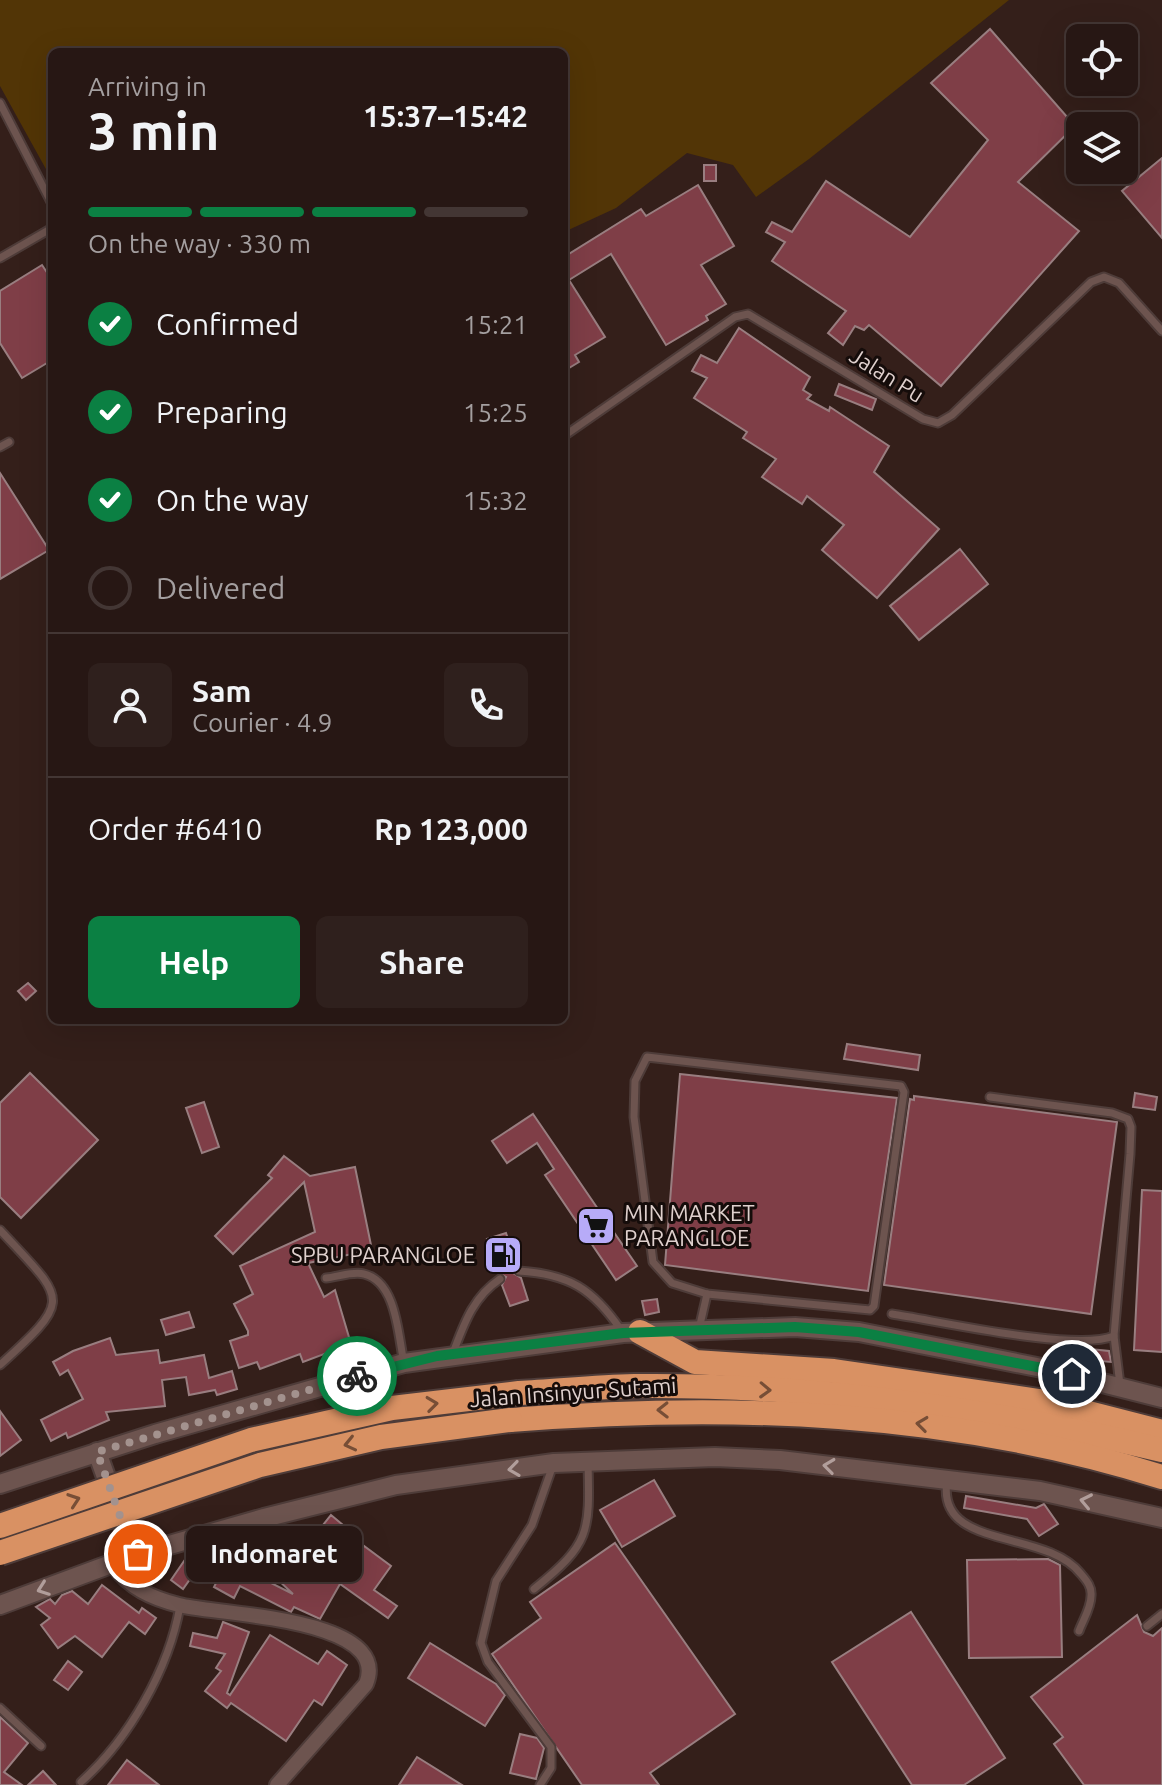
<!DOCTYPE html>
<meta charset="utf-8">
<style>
:root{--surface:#271714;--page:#2f201d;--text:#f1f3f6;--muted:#a49fa0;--line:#433634;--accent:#0b8043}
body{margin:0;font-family:Ubuntu,sans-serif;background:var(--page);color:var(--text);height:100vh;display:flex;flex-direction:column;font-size:30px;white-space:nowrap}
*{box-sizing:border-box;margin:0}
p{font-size:26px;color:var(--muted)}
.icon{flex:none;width:44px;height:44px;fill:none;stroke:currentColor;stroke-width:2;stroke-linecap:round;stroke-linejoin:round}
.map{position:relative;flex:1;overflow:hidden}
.drawer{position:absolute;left:48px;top:48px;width:520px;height:976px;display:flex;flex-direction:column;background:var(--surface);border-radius:12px;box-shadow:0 8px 32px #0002,0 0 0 2px var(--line)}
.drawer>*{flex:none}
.tools{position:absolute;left:1066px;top:24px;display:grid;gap:16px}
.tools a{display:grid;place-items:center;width:72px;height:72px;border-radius:12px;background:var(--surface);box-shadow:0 8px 32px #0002,0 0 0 2px var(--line);font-size:40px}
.pin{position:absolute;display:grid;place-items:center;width:68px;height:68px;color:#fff;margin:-34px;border:4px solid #fff;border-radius:50%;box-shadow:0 2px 8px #0007}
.courier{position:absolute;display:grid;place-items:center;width:80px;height:80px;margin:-40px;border:6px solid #0b8043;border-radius:50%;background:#fff;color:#222;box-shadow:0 2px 10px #0007}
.bubble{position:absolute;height:56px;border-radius:12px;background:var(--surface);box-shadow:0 8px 32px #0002,0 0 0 2px var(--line);font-size:26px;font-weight:700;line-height:56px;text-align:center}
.headline em{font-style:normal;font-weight:700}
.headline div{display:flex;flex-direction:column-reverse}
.headline{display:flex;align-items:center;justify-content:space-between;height:136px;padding:0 40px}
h1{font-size:52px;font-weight:700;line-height:60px}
.bar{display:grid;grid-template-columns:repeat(4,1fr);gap:12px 8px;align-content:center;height:96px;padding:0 40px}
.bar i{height:10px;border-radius:6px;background:var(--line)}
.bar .active{background:var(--accent)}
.bar p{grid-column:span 4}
.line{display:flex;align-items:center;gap:20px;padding:0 40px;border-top:2px solid var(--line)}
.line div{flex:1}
.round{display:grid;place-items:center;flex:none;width:84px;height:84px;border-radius:12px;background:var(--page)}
ol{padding:0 40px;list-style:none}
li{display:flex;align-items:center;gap:24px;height:88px}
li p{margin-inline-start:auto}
li .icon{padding:8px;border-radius:50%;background:var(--accent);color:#fff;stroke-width:4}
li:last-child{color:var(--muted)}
li i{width:44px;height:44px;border:4px solid var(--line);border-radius:50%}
.cta{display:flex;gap:16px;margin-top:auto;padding:16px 40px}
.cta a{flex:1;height:92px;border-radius:12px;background:var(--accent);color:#fff;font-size:32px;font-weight:700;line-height:92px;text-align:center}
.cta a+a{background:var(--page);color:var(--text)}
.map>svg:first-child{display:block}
.green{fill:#523506}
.building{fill:#7f3e47;stroke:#997e80;stroke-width:2}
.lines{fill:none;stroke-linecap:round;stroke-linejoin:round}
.service-casing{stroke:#4e3c39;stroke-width:11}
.minor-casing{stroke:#4e3c39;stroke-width:18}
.tertiary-casing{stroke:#4e3c39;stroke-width:22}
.motorway-casing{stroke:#4e3c39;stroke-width:28}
.service{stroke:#6d544f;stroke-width:7}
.minor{stroke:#6d544f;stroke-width:14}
.tertiary{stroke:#6d544f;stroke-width:18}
.motorway{stroke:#d99163;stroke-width:24}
.motorway-bridge-casing{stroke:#4e3c39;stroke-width:28;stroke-linecap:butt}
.motorway-bridge{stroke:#d99163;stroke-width:24}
.oneway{stroke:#774e36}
.oneway2{stroke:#b19e9b}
.done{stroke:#a3928e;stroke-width:8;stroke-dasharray:0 14.4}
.route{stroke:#0b8043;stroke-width:10}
.labels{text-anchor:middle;stroke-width:6;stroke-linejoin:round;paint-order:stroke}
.street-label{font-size:22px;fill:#dfd0cd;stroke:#150c0a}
.poi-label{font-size:22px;fill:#dfd0cd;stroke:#150c0a;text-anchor:start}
</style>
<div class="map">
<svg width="1162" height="1785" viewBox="0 0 1162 1785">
<rect width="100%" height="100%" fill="#341f1a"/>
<path class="green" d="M0 0H1009L809 159 756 197 733 165 687 153 616 208 564 232V52H52V180L0 86Z"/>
<g class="building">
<path d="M990 29 1075 126 1018 182 1079 231 941 386 869 325 864 330 855 326 843 345 828 333 846 311 772 261 785 242 766 232 772 222 792 232 826 181 910 237 988 140 931 83Z"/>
<path d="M1162 158V238L1122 191Z"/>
<rect x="704" y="165" width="12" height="16"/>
<path d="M698 185 734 246 701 265 726 304 706 316 708 320 666 345 611 254 569 280 605 337 575 355 579 362 564 371V257L641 209 646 216Z"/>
<path d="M42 265 52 280V360L22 378 0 343V291Z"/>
<path d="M739 328 810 377 803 390 811 395 807 399 829 411 830 407 889 446 874 472 939 529 877 598 822 550 844 525 807 496 802 504 762 477 776 459 743 438 747 432 694 398 707 378 692 371 701 355 717 363Z"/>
<path d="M839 384 876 399 872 410 835 395Z"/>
<path d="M0 473 49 550 0 579Z"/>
<path d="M960 549 988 584 919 640 890 606Z"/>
<path d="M28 983 36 991 26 1000 18 991Z"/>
<path d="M847 1044 920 1055 918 1070 844 1059Z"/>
<path d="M30 1073 98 1140 21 1218 0 1197V1103Z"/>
<path d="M680 1074 897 1098 868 1291 665 1265Z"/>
<path d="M1135 1093 1157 1097 1155 1110 1133 1107Z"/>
<path d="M914 1096 1117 1122 1091 1314 884 1285 910 1099 914 1100Z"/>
<path d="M204 1102 219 1147 202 1153 186 1108Z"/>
<path d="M533 1114 637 1266 616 1280 545 1175 554 1169 537 1143 507 1163 492 1141Z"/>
<path d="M284 1156 310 1176 355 1167 372 1250 308 1263 324 1297 335 1290 351 1344 303 1362 300 1354 260 1369 257 1362 239 1368 230 1341 248 1335V1331L234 1304 253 1294 240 1266 315 1232 304 1182 233 1254 215 1236 272 1178 268 1175Z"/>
<path d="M1142 1190 1162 1191V1352L1134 1350Z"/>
<path d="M506 1233 517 1265 513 1273 521 1278 528 1300 510 1306 502 1285 506 1277 498 1273 487 1239Z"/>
<path d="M657 1299 659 1312 645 1315 642 1301Z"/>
<path d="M189 1312 194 1327 166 1335 161 1320Z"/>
<path d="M110 1338 116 1355 158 1350 160 1363 204 1355 209 1378 232 1371 237 1389 217 1395 215 1390 189 1395 186 1377 162 1380 165 1406 106 1412 109 1420 68 1438 66 1433 51 1441 41 1420 83 1399 68 1370 60 1375 53 1362 73 1351Z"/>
<path d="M1090 1349 1109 1351 1111 1362 1089 1360Z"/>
<path d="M0 1411 21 1440 0 1456Z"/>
<path d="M654 1480 675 1516 622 1547 600 1510Z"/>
<path d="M966 1496 1036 1508 1044 1504 1058 1524 1039 1536 1027 1519 964 1508Z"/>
<path d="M331 1515 349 1530 330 1552 349 1567 364 1546 391 1566 374 1590 397 1606 388 1618 340 1584 320 1619 294 1607 291 1612 240 1586 234 1598 214 1587 227 1561 293 1594 238 1542 247 1535 276 1559 307 1528 315 1535Z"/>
<path d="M615 1543 735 1714 650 1773 659 1785H582L492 1654 541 1618 530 1602Z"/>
<path d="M197 1550 207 1555 183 1589 171 1580 191 1551Z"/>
<path d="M1048 1559 1060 1565 1062 1657 969 1658 967 1560Z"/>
<path d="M102 1585 139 1613 142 1608 156 1618 145 1634 129 1622 102 1657 75 1636 58 1648 41 1625 50 1618 36 1607 50 1599 55 1604 62 1595 72 1591 88 1604Z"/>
<path d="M911 1612 1005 1758 964 1785H912L832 1662Z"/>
<path d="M1137 1615 1144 1632 1153 1636 1162 1628V1785H1084L1054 1744 1063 1737 1031 1697Z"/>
<path d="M223 1622 249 1632 227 1693 230 1695 270 1635 318 1664 327 1651 347 1665 322 1705 314 1700 286 1741 231 1703 227 1708 205 1691 221 1671 216 1668 225 1654 190 1646 193 1633 217 1638Z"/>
<path d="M430 1643 496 1684 505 1695 485 1726 408 1678Z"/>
<path d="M68 1661 82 1672 68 1690 54 1680Z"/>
<path d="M0 1717 28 1743 4 1772 22 1785H0Z"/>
<path d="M520 1734 537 1738 544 1748 536 1779 510 1773Z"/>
<path d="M417 1757 462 1785H399Z"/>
<path d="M127 1760 159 1785H108Z"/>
<path d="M43 1771 56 1785H28Z"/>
</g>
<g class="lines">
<g class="service-casing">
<g id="service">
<path d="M0 103 52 204"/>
<path d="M0 258 52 228"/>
<path d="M564 436 735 317 748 314 923 419 938 423 952 415 1091 282 1104 277 1119 283 1162 331"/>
<path d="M0 447 9 442"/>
<path d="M647 1057 901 1086 904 1092 874 1306 870 1310 707 1294 672 1283 653 1262 634 1117 635 1081Z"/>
<path d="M0 1230C66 1301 74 1298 0 1365"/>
<path d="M519 1271C569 1274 593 1289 621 1330"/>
<path d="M326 1278C337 1277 353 1271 364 1274 397 1282 398 1336 404 1363"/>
<path d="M892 1314C939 1321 1076 1352 1114 1336L1130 1154 1131 1127 1128 1119 1112 1113 990 1097"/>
<path d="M699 1329 707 1294"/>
<path d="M1114 1336 1120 1385"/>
<path d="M453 1353C464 1324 473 1297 500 1279"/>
<path d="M947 1481C936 1551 1045 1528 1081 1574 1087 1581 1092 1587 1091 1596 1091 1608 1083 1620 1079 1631"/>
<path d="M534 1589C590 1544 590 1533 588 1463"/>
<path d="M1147 1626 1162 1614"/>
<path d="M0 1708 41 1746"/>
<path d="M81 1782C129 1739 169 1669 180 1606"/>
<path d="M540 1785 551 1768V1747L488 1662 481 1643 496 1581 532 1525 553 1465"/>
</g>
</g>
<g class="minor-casing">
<path id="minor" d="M113 1565C130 1588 151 1598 179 1605 217 1615 393 1617 366 1684L277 1785"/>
</g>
<g class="tertiary-casing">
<g id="tertiary">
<path d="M97 1452 125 1530 138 1554"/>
<path d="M0 1484 155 1434 404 1363 623 1333 795 1327 859 1332 1047 1369 1162 1398"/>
<path d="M0 1605 138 1554 264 1518 396 1485 554 1463 715 1457 780 1460 1040 1491 1162 1518"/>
</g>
</g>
<g class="motorway-casing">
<g id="motorway">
<path d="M640 1332 695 1362 834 1371 1046 1402 1162 1432"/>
<path d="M519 1393C557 1391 596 1387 634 1386 811 1384 990 1409 1162 1450"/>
<path d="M510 1420C730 1403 950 1410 1162 1477"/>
</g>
</g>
<use href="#service" class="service"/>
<use href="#minor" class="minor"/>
<use href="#tertiary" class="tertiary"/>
<use href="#motorway" class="motorway"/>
<g class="motorway-bridge-casing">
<g id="motorway-bridge">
<path d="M0 1526 251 1440 392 1408 519 1393"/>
<path d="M0 1553 260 1465 381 1437 510 1420"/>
</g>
</g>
<use href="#motorway-bridge" class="motorway-bridge"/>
</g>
<defs><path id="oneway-chevron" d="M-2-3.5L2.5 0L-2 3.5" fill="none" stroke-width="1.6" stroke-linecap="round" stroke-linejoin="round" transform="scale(2)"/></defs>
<g class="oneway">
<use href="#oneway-chevron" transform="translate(765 1390) rotate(2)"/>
<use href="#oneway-chevron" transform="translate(432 1404) rotate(-7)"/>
<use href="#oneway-chevron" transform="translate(663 1410) rotate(179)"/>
<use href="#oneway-chevron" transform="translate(922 1424) rotate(-173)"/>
<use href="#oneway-chevron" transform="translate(350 1444) rotate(167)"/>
<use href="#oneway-chevron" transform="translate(74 1500) rotate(-19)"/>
</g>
<g class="oneway2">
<use href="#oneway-chevron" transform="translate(829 1466) rotate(-173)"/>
<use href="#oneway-chevron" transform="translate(514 1469) rotate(172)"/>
<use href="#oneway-chevron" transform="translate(1086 1501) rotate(-168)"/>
<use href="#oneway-chevron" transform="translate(43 1589) rotate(160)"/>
</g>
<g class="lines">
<path class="done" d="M138 1554 125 1530 97 1452 357 1376"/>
<path class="route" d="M357 1376 437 1356 623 1333 795 1327 859 1332 1072 1374"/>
</g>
<defs>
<g id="supermarket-square" transform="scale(2)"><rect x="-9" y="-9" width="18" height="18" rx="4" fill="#b7abf8" stroke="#150c0a"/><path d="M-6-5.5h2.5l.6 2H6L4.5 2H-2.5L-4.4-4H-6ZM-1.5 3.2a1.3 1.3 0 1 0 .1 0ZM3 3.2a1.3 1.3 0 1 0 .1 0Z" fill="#111"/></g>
<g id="fuel-square" transform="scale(2)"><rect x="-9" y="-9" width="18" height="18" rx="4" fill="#b7abf8" stroke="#150c0a"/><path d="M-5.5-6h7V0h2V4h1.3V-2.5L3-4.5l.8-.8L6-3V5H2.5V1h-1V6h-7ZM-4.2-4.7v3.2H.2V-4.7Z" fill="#111"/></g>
</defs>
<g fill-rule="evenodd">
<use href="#supermarket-square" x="596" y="1226"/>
<use href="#fuel-square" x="503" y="1255"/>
</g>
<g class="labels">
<g class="street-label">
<text transform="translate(887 375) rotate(32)" y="8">Jalan Pu</text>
<text transform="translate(573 1392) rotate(-4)" y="8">Jalan Insinyur Sutami</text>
</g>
<g class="poi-label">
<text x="624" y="1221">MIN MARKET<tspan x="624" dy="25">PARANGLOE</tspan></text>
<text x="475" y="1263" text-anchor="end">SPBU PARANGLOE</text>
</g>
</g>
</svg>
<div class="tools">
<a><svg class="icon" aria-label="locate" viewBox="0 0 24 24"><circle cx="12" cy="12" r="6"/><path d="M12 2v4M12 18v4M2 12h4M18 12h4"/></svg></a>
<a><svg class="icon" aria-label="layers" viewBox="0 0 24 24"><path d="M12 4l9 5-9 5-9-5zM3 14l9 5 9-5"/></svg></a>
</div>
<div class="pin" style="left:138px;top:1554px;background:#ea580c"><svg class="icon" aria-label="bag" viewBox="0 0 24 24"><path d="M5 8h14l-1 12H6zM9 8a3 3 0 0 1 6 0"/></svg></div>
<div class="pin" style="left:1072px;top:1374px;background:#1f2937"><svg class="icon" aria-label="home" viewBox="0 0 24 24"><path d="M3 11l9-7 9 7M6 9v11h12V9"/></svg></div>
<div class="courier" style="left:357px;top:1376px"><svg class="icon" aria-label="bike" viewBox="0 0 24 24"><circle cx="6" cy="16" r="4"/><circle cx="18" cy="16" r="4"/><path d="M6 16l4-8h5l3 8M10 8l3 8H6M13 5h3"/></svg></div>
<div class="bubble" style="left:186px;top:1526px;width:176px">Indomaret</div>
<section class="drawer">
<div class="headline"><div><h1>3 min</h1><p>Arriving in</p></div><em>15:37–15:42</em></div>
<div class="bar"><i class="active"></i><i class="active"></i><i class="active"></i><i></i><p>On the way · 330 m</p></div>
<ol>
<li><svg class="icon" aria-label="check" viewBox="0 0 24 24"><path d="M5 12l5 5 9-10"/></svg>Confirmed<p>15:21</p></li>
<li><svg class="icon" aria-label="check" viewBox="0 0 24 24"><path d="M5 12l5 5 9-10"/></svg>Preparing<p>15:25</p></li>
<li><svg class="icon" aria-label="check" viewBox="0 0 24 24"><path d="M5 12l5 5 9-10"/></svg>On the way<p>15:32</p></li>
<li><i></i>Delivered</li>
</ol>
<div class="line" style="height:144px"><a class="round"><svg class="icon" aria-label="person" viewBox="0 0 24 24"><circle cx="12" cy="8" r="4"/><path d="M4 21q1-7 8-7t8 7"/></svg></a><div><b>Sam</b><p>Courier · 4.9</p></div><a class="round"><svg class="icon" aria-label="phone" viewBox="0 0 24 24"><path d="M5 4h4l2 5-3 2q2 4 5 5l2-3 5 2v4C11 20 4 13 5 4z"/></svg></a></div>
<div class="line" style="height:104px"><div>Order #6410</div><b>Rp 123,000</b></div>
<div class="cta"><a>Help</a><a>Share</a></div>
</section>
</div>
